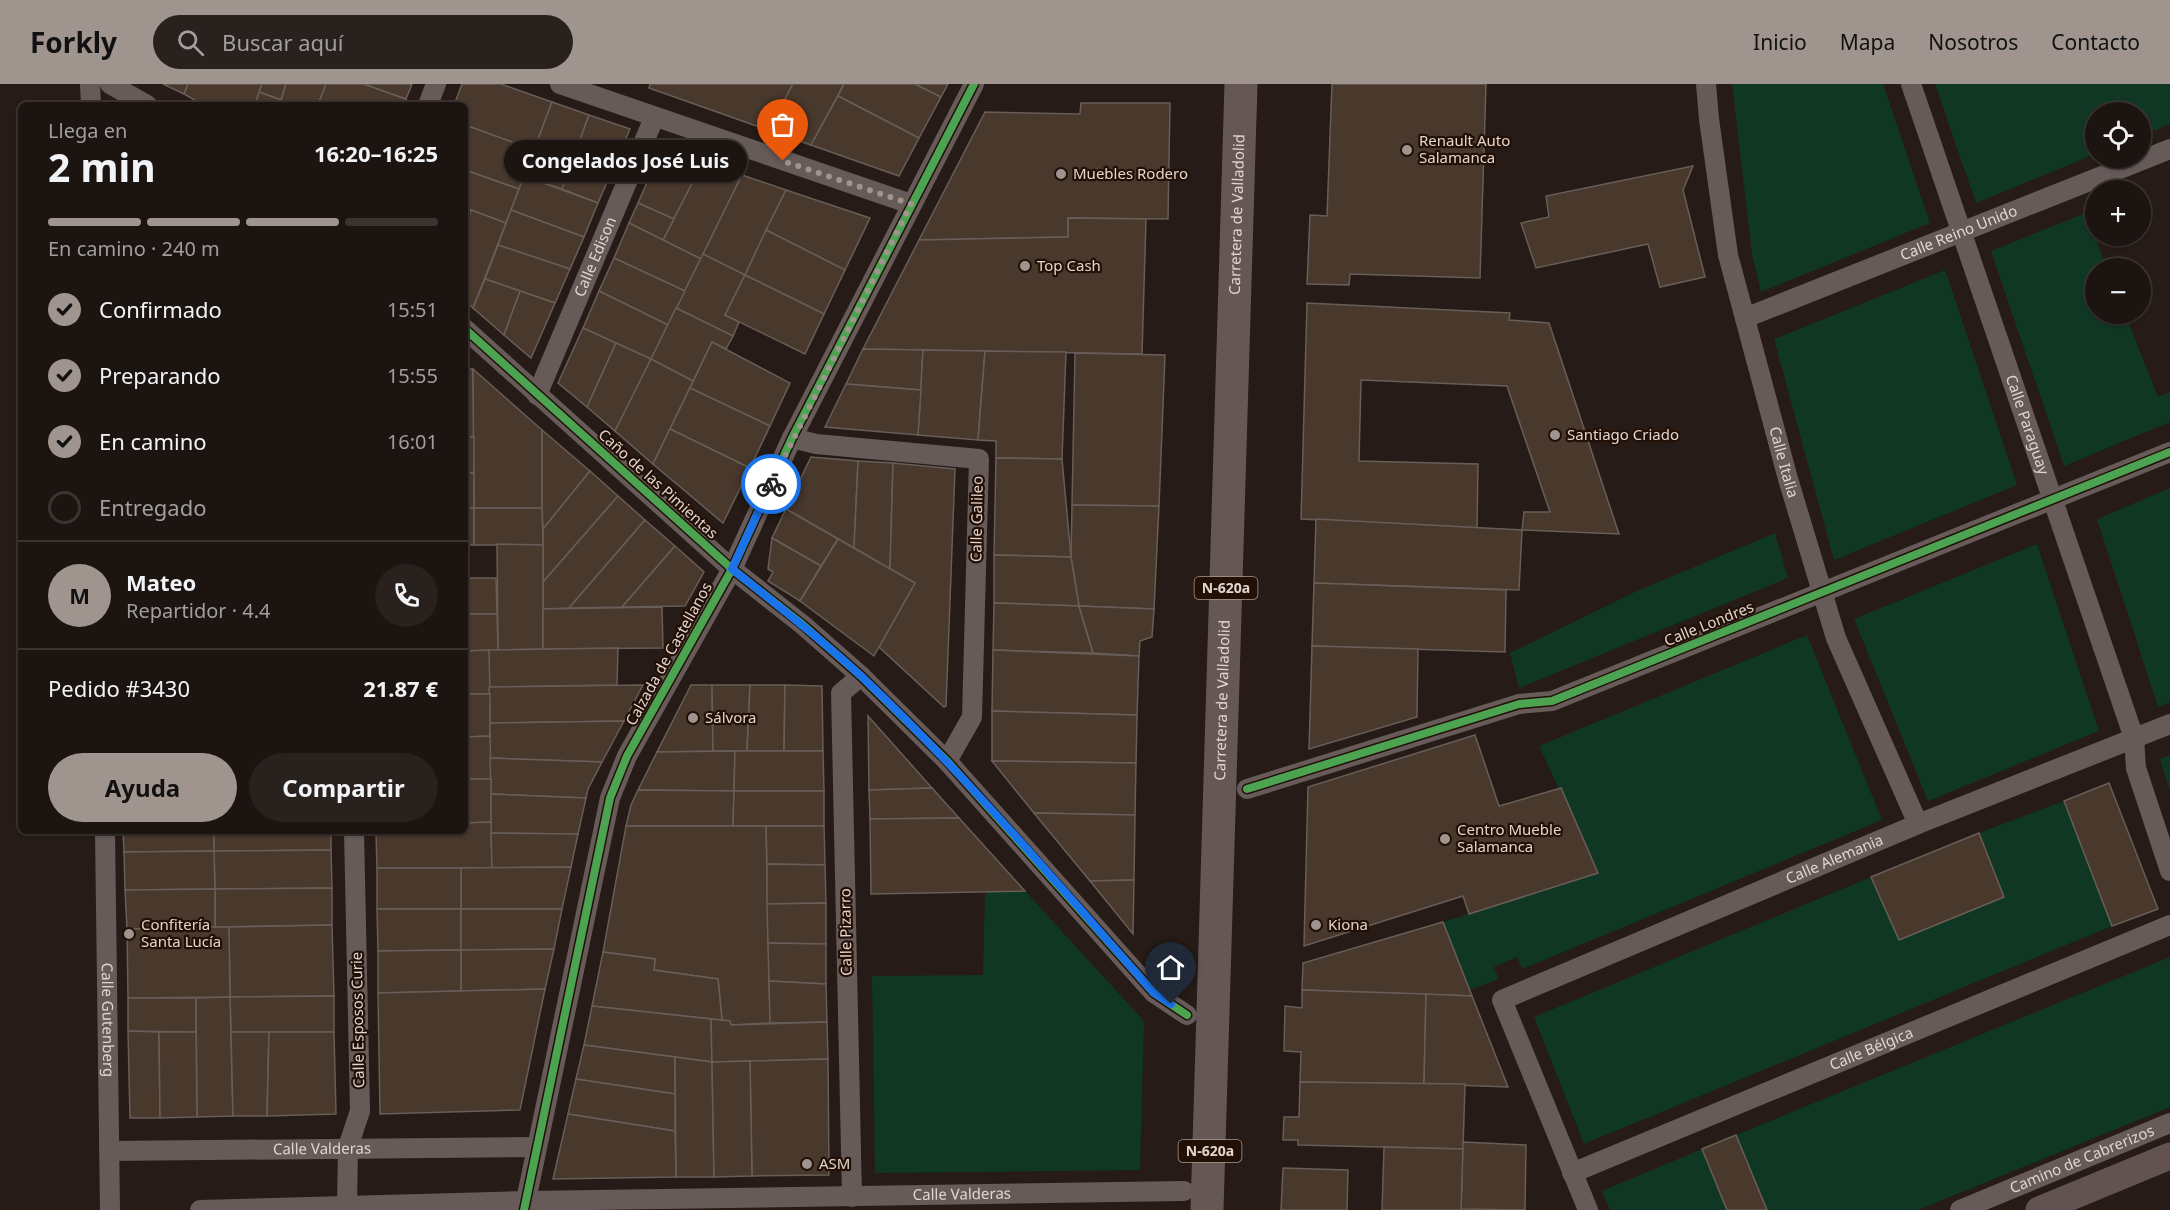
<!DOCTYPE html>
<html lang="es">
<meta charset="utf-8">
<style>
:root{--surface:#1c1410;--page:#29211e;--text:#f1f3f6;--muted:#a09e9f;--line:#3a3330;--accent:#a0948e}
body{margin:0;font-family:"Noto Sans",sans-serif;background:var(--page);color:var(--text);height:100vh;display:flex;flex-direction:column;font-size:22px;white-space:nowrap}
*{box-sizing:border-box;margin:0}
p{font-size:20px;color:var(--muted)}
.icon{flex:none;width:33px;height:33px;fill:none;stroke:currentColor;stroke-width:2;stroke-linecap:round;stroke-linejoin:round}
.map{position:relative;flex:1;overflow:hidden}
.drawer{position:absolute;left:18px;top:18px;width:450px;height:732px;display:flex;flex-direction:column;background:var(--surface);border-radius:9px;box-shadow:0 2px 4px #0004,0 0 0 2px var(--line)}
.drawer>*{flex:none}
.fabs{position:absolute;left:2085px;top:18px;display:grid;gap:12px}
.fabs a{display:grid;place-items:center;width:66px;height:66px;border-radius:50%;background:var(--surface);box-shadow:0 2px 4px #0004,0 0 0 2px var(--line);font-size:30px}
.pin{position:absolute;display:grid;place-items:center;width:51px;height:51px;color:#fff;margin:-62px -26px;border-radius:50% 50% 50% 0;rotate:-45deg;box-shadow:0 0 6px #0007}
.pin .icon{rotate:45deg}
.courier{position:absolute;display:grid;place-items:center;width:60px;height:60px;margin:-30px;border:4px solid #1a73e8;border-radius:50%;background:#fff;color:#222;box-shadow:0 2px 8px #0007}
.bubble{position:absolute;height:42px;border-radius:21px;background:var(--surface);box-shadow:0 2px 4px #0004,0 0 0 2px var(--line);font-size:20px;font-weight:700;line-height:42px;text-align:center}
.overview em{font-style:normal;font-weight:700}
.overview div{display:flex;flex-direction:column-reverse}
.overview{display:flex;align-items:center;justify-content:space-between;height:102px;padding:0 30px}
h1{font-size:39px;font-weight:700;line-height:45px}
.bar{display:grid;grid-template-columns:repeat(4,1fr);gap:9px 6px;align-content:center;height:72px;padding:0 30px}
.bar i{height:8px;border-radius:4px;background:var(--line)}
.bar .selected{background:var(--accent)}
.bar p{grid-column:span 4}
.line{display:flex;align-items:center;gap:15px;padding:0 30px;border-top:2px solid var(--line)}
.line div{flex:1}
.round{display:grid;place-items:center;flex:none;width:63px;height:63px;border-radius:32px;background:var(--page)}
ol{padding:0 30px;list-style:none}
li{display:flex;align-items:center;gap:18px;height:66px}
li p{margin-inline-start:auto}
li .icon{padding:6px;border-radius:50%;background:var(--accent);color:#111;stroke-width:4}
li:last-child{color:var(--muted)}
li i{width:33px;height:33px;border:3px solid var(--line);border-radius:50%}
.primary-button{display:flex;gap:12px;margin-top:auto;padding:12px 30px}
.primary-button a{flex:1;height:69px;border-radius:36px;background:var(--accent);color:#111;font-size:24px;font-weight:700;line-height:69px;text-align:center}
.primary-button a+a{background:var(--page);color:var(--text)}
header{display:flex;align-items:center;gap:36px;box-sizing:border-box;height:84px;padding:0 30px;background:var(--accent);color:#111}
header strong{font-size:28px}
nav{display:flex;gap:33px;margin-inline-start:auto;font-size:21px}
.search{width:420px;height:54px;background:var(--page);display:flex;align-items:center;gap:15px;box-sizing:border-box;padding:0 21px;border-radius:33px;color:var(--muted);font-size:22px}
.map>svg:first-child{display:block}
.green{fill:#103724}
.building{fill:#49382c;stroke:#685e59;stroke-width:1.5}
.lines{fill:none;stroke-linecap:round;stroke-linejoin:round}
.street{stroke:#675b59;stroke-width:20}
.secondary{stroke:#625352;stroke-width:27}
.highway{stroke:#665755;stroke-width:33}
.cycleway-casing{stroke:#221007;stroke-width:11}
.cycleway{stroke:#4ca352;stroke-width:8}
.done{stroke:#a0948e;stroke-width:6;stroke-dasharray:0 10.8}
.route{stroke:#1a73e8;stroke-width:8}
.poi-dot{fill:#a0948e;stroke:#221007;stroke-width:2}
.labels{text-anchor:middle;stroke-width:4.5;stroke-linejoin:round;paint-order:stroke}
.shield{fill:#221007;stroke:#a89a92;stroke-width:1.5}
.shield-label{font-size:14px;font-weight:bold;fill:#e2d5ce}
.poi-label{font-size:15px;fill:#e2d5ce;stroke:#221007;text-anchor:start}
.street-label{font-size:15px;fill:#e2d5ce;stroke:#221007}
</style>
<header>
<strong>Forkly</strong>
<div class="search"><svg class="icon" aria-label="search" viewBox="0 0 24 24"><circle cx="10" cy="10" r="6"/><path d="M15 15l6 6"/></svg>Buscar aquí</div>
<nav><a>Inicio</a><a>Mapa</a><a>Nosotros</a><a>Contacto</a></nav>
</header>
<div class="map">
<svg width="2170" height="1126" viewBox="0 0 2170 1126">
<rect width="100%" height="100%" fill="#261b16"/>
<g class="green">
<path d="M1732 0H1883L1930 139 1761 208 1752 170Z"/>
<path d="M1935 0H2170V40L2141 52 2140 28H2096L2095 70 1976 119Z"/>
<path d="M2086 129 2107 184H2096V230H2125L2158 313 2170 308V338L2064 382 1991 167Z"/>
<path d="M1945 186 2017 401 1834 476 1774 255Z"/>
<path d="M2170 404V618L2158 623 2097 435Z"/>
<path d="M1775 449 1788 494 1519 604 1510 569 1637 507Z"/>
<path d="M2037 460 2099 647 1928 717 1854 535Z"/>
<path d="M1807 551 1882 736 1522 885 1517 873 1494 883 1499 895 1470 906 1443 838 1598 789 1539 662Z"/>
<path d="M2170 671V707L2160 675Z"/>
<path d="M2064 717 2112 842 1584 1060 1534 933 1871 793 1900 856 2004 813 1979 749Z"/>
<path d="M1025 807 1144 937 1140 1086 875 1089 872 892 983 891 985 808Z"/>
<path d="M2170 873V1023L1918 1126H1767L1736 1051Z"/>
<path d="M1702 1065 1727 1126H1610L1602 1107Z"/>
</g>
<g class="building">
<path d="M163 0H188L184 10Z"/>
<path d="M188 0H262L255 21H203L184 10Z"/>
<path d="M262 0H286L281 16 259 8Z"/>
<path d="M286 0H326L318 21H293L281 16Z"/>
<path d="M326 0H364L406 15 404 21H318Z"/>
<path d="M364 0H412L406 15Z"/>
<path d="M462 0H501L552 18 534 66 465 41V21H454Z"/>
<path d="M650 0H793L768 46 649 4Z"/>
<path d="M793 0H844L811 61 768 46Z"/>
<path d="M844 0H915L941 13 919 54 838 12Z"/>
<path d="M915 0H948L941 13Z"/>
<path d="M1332 0H1486L1480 194 1350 190 1349 201 1307 200 1310 131 1327 132Z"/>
<path d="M259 8 281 16 293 21H255Z"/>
<path d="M838 12 919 54 899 92 811 61Z"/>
<path d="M552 18 589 31 562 105 524 92Z"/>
<path d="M1081 19H1170L1168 135 1068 134V153L919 156 985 28 1080 30Z"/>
<path d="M589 31 630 45 598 119 562 105Z"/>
<path d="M465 41 534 66 519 105 465 86Z"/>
<path d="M662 64 703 78 674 135 638 119Z"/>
<path d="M703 78 742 91 701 175 663 156Z"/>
<path d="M1693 82 1683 106 1705 193 1660 203 1648 160 1536 184 1521 139 1549 133 1546 112Z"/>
<path d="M465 86 519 105 506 139 465 124Z"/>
<path d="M742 91 786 106 745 191 703 170Z"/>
<path d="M524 92 598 119 584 153 511 126Z"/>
<path d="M786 106 870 134 845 186 766 146Z"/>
<path d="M638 119 674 135 663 156 629 139Z"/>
<path d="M465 124 471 126 465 142Z"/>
<path d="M471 126 506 139 473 224 465 217V142Z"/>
<path d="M511 126 584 153 570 185 498 161Z"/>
<path d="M1068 134 1146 135 1142 270 863 265 919 156 1068 153Z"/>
<path d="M629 139 701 175 685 207 614 174Z"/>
<path d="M766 146 845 186 824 230 745 191Z"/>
<path d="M498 161 570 185 555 219 485 195Z"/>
<path d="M703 170 745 191 725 231 739 238 733 252 676 224Z"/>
<path d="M614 174 685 207 668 241 599 207Z"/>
<path d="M745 191 824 230 805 270 725 231Z"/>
<path d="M485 195 520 207 504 251 473 224Z"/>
<path d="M520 207 555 219 531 274 504 251Z"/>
<path d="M599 207 668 241 651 275 583 244Z"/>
<path d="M1307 219 1510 229 1509 236 1549 239 1619 450 1522 446 1524 428H1550L1507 302 1361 296 1359 377 1478 380 1477 444 1301 435Z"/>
<path d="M676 224 733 252 726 265 712 258 693 297 651 275Z"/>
<path d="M583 244 616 259 587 323 558 299Z"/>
<path d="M712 258 790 299 770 342 690 304Z"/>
<path d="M616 259 651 275 615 347 587 323Z"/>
<path d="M863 265 923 266 921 306 846 300Z"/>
<path d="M923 266 985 267 978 356 918 351Z"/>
<path d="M985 267 1066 268 1062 375 996 374V357L978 356Z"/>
<path d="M1075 269 1165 271 1159 422 1072 421Z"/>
<path d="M651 275 693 297 653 380 615 347Z"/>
<path d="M465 285H473L474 353H465Z"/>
<path d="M473 285 542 346V424H474Z"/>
<path d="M846 300 921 306 918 351 825 343Z"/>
<path d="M690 304 770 342 750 384 670 345Z"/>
<path d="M670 345 750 384 723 439 653 380Z"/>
<path d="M542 346 590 387 543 445 542 424Z"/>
<rect x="465" y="353" width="9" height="36"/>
<path d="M811 373 858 377 854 464 786 425Z"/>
<path d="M996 374 1062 375 1071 473 994 471Z"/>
<path d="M858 377 893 379 890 485 854 464Z"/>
<path d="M893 379 955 385 946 622 944 623 879 563 915 499 890 485Z"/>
<path d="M590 387 618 412 543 498V445Z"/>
<rect x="465" y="389" width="9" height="35"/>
<path d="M618 412 645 436 569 524 543 525V498Z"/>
<path d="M1072 421 1159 422 1154 525 1079 522 1071 473Z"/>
<rect x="465" y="424" width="9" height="37"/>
<path d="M474 424H542L543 461H474Z"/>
<path d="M786 425 838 455 821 482 772 454Z"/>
<path d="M1316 435 1522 446 1519 506 1314 499Z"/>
<path d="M645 436 675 462 622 523 569 524Z"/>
<path d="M772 454 821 482 800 517 768 497 773 488 768 485Z"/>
<path d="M838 455 915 499 874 572 800 517Z"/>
<path d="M497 460 543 461V565L498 566Z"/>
<path d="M675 462 704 488 685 522 622 523Z"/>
<path d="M994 471 1071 473 1079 522 994 519Z"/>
<path d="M465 494H496L497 530H465Z"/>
<path d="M1314 499 1506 506 1505 568 1312 562Z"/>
<path d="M994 519 1079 522 1093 569 993 566Z"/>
<path d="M1079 522 1154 525 1152 553 1140 557 1139 572 1093 569Z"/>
<path d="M662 523 663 564 543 565V525Z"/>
<path d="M465 530H497L498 566 465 567Z"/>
<path d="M1312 562 1418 565 1417 633 1309 665Z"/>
<path d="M618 564 617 601 489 603V566Z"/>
<path d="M489 566 490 610H465V567Z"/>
<path d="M993 566 1139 572 1137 631 992 627Z"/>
<path d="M643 601 624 637 490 639 489 603Z"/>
<path d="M691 601H712L713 667 657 668Z"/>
<path d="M712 601H750L747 667H713Z"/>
<path d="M750 601H785L784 667H747Z"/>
<path d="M785 601 822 602 823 667H784Z"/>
<path d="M465 610H490V652L465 653Z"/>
<path d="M992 627 1137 631 1136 679 992 677Z"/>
<path d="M868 632 932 704 869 706Z"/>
<path d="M624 637 602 678 490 674V639Z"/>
<path d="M1475 651 1499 722 1561 704 1598 789 1469 830 1463 812 1304 862 1308 703Z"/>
<path d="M490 652 491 695H465V653Z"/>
<path d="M735 667 734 707 638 706 657 668Z"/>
<path d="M735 667H823L824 707H734Z"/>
<path d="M490 674 602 678 588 705 586 714 491 710Z"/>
<path d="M992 677 1136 679 1135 731 1034 729Z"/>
<path d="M465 695H491V738L465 739Z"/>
<path d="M2109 699 2158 825 2112 842 2064 717Z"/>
<path d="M932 704 959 734 870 735 869 706Z"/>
<path d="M638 706 734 707 733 742H626L631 721Z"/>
<path d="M734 707H824V742H733Z"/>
<path d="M491 710 586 714 578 750 491 749Z"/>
<path d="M1034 729 1135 731 1134 796 1090 797Z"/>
<path d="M959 734 1025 807 871 810 870 735Z"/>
<path d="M491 738 492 784H377L376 747H465V739Z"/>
<path d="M626 742H766L770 939 731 941 730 937 722 936 718 895 654 886 655 875 603 868Z"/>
<path d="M766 742H824L825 781 767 780Z"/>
<path d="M123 747H214V767L124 768Z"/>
<path d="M214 747H331V766L214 767Z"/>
<path d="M491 749 578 750 571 783 492 784Z"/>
<path d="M1979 749 2004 813 1899 856 1871 793Z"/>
<path d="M331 766 332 804 215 805 214 767Z"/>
<path d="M214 767 215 805 125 806 124 768Z"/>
<path d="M767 780 825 781 826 819 767 820Z"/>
<path d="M571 783 562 825H461V784Z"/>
<rect x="377" y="784" width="84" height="41"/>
<path d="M1134 796 1133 850 1090 797Z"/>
<path d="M332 804V841L215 843V805Z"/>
<path d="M215 805V843L127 845 125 806Z"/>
<path d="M826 819V860L768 859 767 820Z"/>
<path d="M377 825H461V866L378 867Z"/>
<path d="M461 825H562L554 865 461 866Z"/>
<path d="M1443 838 1472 912 1302 906 1303 879Z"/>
<path d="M332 841 334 912 230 913 229 843Z"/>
<path d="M215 843H229L230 913 128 914 127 845Z"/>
<path d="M768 859 826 860V900L769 897Z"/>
<path d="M554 865 545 905 461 907V866Z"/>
<path d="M461 866V907L378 909V867Z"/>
<path d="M603 868 655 875 654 886 718 895 722 936 592 922Z"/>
<path d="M769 897 826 900 827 938 770 939Z"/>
<path d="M545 905 520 1026 380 1030 378 909Z"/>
<path d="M1302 906 1426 910 1424 1000 1300 998 1301 968 1284 967 1285 922 1302 924Z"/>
<path d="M1426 910 1472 912 1508 1003 1424 1000Z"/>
<path d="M334 912V948H231L230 913Z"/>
<path d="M230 913 233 1032 197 1033 196 914Z"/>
<path d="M128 914H196V948L128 947Z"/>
<path d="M592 922 711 935 712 978 584 961Z"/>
<path d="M711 935 730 937 731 941 827 938 828 975 712 978Z"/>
<path d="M128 947 159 948 160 1034H130Z"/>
<path d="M159 948H196L197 1033 160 1034Z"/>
<path d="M231 948H269L267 1032H233Z"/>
<path d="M269 948H334L336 1030 267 1032Z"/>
<path d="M584 961 675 973V1010L576 995Z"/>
<path d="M675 973 712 978 714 1093H676Z"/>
<path d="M828 975 829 1091 752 1092 750 977Z"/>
<path d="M750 977 752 1092 714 1093 712 978Z"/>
<path d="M576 995 675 1010V1047L568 1030Z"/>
<path d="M1300 998 1465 1000 1463 1065 1298 1061V1056H1283L1284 1033H1299Z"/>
<path d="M568 1030 675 1047 676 1093 553 1095Z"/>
<path d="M1736 1051 1767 1126H1727L1702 1065Z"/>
<path d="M1463 1058 1526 1061 1525 1126 1461 1125Z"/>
<path d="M1384 1063 1463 1065 1461 1126H1382Z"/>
<path d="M1283 1084 1348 1086 1347 1126H1281Z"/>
</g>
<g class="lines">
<g class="street">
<path d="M90 0 91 21"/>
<path d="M110 0 147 21"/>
<path d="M560 0 911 120"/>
<path id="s1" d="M1706 0 1709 35 1728 171 1788 395 1836 554 1918 740"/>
<path id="s2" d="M1911 0 2134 654 2136 684 2170 787"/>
<path d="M428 21 436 0"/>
<path id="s3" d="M1745 234 2170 65"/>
<path d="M465 245 732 485 803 541 861 592 947 677 1154 909 1187 931"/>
<path id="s4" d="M537 311 654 34"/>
<path d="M792 354 816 360 979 375 972 633 947 677"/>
<path d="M1247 705 1519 620 1552 617 2170 368"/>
<path id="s5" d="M105 747 110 1126"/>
<path id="s6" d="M109 1067 536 1063"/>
<path id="s7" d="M1572 1089 2170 841"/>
<path d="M852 1113 841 609 861 592"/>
<path d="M347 1123 348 1063 360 1027 354 747"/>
<path id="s8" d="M200 1126 526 1117 1184 1107"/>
<path d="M524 1126 610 714 627 672 732 485 792 354 974 0"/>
<path id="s9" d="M1588 1126 1502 916 1918 740 2170 640"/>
<path id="s10" d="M1960 1126 2170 1039"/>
</g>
<path class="secondary" d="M2039 1126 2170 1072"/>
<path class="highway" id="s11" d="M1207 1126 1241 0"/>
<g class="cycleway-casing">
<g id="cycleway">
<path d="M465 245 732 485 803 541 861 592 947 677 1154 909 1187 931"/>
<path d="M1247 705 1519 620 1552 617 2170 368"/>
<path d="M524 1126 610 714 627 672 732 485 792 354 974 0"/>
</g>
</g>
<use href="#cycleway" class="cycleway"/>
</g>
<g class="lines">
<path class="done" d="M771 400 911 120 783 77"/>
<path class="route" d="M771 400 732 485C776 520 820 554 861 592 966 691 1059 802 1154 909L1171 920"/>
</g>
<g class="poi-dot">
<circle cx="1407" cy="66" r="6"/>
<circle cx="1061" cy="90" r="6"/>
<circle cx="1025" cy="182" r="6"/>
<circle cx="1555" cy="351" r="6"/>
<circle cx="693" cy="634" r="6"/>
<circle cx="1445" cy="755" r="6"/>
<circle cx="1316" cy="841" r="6"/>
<circle cx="129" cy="850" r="6"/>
<circle cx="807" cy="1080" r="6"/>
</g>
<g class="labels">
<g class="shield">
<rect x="1194.5" y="493" width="63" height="22" rx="4.5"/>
<rect x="1178.5" y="1056" width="63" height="22" rx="4.5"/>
</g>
<g class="shield-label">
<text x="1226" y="509">N-620a</text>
<text x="1210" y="1072">N-620a</text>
</g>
<g class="poi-label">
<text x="1419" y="62">Renault Auto<tspan x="1419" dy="17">Salamanca</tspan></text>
<text x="1073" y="95">Muebles Rodero</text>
<text x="1037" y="187">Top Cash</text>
<text x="1567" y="356">Santiago Criado</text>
<text x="705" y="639">Sálvora</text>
<text x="1457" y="751">Centro Mueble<tspan x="1457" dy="17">Salamanca</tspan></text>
<text x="141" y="846">Confitería<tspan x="141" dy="17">Santa Lucía</tspan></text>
<text x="1328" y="846">Kiona</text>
<text x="819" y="1085">ASM</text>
</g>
<g class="street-label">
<text dy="5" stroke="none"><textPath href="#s11" startOffset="996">Carretera de Valladolid</textPath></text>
<text dy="5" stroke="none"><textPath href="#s3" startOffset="230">Calle Reino Unido</textPath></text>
<text dy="5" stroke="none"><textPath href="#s4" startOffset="150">Calle Edison</textPath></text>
<text dy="5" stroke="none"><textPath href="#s2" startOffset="360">Calle Paraguay</textPath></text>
<text dy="5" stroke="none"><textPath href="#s1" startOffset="387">Calle Italia</textPath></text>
<text transform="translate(658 400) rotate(42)" y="5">Caño de las Pimientas</text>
<text transform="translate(977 435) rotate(-89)" y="5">Calle Galileo</text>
<text transform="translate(1709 540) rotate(-22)" y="5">Calle Londres</text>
<text transform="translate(669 570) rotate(-61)" y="5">Calzada de Castellanos</text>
<text dy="5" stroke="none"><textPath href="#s11" startOffset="510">Carretera de Valladolid</textPath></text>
<text dy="5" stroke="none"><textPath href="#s9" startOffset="588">Calle Alemania</textPath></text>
<text transform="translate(846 848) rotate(-91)" y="5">Calle Pizarro</text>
<text dy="5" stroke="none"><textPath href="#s5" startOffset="189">Calle Gutenberg</textPath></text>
<text transform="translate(358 936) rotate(-91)" y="5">Calle Esposos Curie</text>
<text dy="5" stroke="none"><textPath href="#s7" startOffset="324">Calle Bélgica</textPath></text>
<text dy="5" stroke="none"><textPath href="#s6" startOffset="213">Calle Valderas</textPath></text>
<text dy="5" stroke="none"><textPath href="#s10" startOffset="132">Camino de Cabrerizos</textPath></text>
<text dy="5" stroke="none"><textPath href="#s8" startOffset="762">Calle Valderas</textPath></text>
</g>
</g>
</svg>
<div class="fabs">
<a><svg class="icon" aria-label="locate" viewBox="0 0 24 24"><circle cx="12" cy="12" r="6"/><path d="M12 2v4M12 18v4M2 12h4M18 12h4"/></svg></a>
<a>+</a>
<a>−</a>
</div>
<div class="pin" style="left:783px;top:77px;background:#ea580c"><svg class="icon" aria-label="bag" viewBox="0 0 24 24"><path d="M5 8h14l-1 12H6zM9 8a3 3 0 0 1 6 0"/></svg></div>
<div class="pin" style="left:1171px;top:920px;background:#1f2937"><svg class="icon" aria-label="home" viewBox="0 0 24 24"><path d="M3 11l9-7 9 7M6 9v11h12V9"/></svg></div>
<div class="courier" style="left:771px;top:400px"><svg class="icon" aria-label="bike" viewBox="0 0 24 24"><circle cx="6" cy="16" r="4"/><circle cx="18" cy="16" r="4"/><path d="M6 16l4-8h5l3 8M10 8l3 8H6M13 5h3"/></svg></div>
<div class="bubble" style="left:504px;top:56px;width:243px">Congelados José Luis</div>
<section class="drawer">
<div class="overview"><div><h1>2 min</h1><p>Llega en</p></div><em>16:20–16:25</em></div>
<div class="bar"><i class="selected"></i><i class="selected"></i><i class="selected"></i><i></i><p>En camino · 240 m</p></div>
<ol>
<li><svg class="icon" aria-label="check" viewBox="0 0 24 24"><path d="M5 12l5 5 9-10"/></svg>Confirmado<p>15:51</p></li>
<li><svg class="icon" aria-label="check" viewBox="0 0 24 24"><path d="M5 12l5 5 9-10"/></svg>Preparando<p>15:55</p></li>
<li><svg class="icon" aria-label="check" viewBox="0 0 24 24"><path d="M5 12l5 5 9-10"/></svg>En camino<p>16:01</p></li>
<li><i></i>Entregado</li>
</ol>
<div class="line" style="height:108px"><b class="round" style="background:var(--accent);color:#111">M</b><div><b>Mateo</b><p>Repartidor · 4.4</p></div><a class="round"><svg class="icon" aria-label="phone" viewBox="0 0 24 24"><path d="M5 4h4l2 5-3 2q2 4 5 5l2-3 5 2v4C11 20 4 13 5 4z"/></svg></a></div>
<div class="line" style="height:78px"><div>Pedido #3430</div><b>21.87 €</b></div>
<div class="primary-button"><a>Ayuda</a><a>Compartir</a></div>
</section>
</div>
